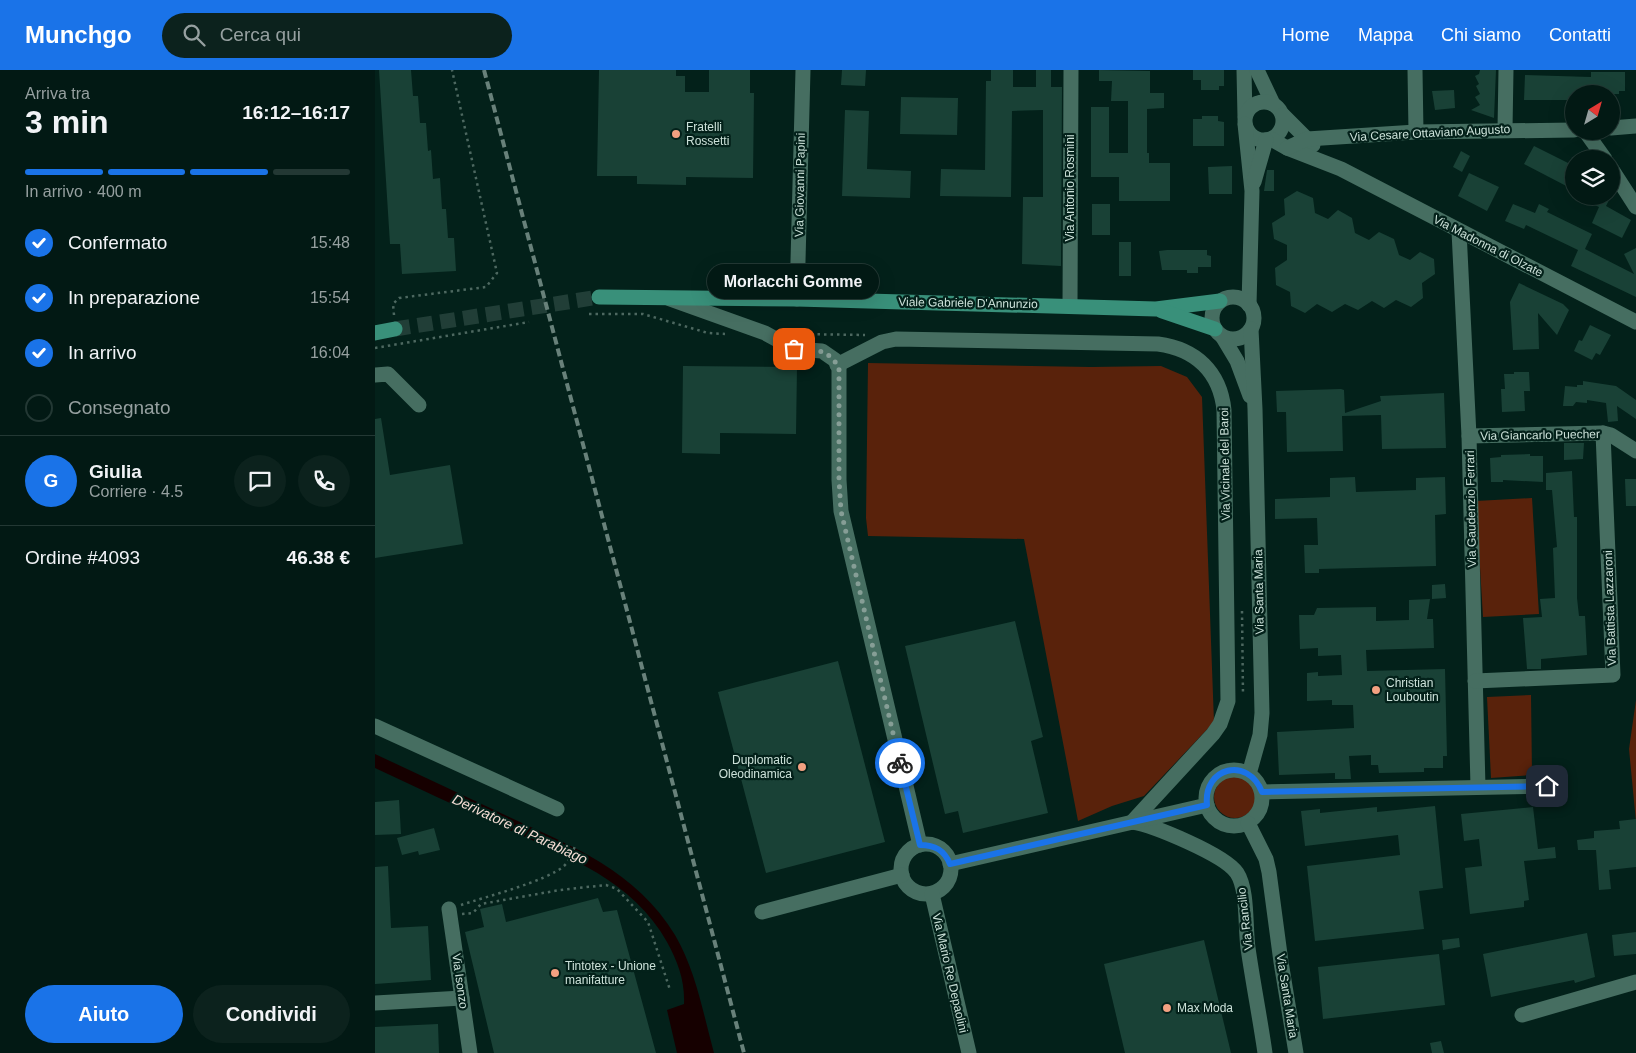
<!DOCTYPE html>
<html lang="it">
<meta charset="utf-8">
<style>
:root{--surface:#021914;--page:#0c221d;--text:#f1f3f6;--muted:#96a0a0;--line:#233834;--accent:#1a73e8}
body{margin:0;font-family:Helvetica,sans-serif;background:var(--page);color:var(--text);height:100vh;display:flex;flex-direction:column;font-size:19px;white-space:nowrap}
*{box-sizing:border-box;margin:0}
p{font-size:16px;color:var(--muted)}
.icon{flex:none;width:28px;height:28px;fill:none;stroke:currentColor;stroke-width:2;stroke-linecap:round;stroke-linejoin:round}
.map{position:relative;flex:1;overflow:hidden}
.panel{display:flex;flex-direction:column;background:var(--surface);width:375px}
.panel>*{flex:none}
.needle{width:32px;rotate:37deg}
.buttons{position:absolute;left:1190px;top:15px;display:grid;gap:10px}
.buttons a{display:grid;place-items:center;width:55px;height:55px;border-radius:50%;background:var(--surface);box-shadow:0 5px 20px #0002,0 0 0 1px var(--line);font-size:25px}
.pin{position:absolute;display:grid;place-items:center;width:42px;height:42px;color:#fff;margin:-21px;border-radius:10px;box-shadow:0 2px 8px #0006}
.courier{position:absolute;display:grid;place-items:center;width:50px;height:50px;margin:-25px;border:4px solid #1a73e8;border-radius:50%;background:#fff;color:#222;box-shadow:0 1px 6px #0007}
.bubble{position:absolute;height:35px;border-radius:18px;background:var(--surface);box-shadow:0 5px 20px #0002,0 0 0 1px var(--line);font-size:16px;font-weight:700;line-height:35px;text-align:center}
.head em{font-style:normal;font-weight:700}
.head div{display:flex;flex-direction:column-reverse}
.head{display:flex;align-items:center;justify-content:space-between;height:85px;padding:0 25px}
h1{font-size:32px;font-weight:700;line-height:38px}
.bar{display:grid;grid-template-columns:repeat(4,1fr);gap:8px 5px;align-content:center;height:60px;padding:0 25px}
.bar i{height:6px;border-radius:4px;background:var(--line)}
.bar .current{background:var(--accent)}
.bar p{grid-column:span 4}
.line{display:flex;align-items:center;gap:12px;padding:0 25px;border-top:1px solid var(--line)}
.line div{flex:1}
.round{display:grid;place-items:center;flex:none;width:52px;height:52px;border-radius:26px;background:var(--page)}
ol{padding:0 25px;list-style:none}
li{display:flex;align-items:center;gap:15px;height:55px}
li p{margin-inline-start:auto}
li .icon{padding:5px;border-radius:50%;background:var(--accent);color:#fff;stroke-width:4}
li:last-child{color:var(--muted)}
li i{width:28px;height:28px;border:2px solid var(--line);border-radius:50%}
.primary-button{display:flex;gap:10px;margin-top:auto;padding:10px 25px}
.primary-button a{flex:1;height:58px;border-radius:30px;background:var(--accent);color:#fff;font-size:20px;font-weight:700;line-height:58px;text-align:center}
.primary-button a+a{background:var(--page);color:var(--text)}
header{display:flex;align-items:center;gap:30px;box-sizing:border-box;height:70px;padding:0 25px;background:var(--accent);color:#fff}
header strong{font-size:24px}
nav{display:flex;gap:28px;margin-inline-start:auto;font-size:18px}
.search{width:350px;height:45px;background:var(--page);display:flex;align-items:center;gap:12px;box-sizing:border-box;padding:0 18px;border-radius:28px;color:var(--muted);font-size:19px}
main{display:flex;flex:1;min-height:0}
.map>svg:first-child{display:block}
.green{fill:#59220b}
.water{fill:#160000}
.building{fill:#194136}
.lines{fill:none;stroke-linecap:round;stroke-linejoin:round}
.major-tunnel{stroke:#213e37;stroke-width:15;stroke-dasharray:15 8;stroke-linecap:butt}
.path{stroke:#4d6860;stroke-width:2.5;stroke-dasharray:2.5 4;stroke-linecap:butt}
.minor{stroke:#466e61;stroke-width:15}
.major{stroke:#39907a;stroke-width:15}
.rail{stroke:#68817a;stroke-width:4;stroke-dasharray:8 4;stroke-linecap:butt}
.done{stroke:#869e96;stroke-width:5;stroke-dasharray:0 9}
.route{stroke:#1a73e8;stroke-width:6}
.poi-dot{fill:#f2a081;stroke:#03211a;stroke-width:2}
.labels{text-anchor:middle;stroke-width:4.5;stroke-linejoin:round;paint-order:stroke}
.poi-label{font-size:12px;fill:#cce1d9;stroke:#03211a;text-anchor:start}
.street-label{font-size:12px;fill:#cce1d9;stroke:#03211a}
.water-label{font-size:14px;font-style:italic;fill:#f5ded5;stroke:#03211a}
</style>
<header>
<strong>Munchgo</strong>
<div class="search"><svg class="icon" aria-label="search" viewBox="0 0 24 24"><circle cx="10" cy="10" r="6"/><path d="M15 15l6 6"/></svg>Cerca qui</div>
<nav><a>Home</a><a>Mappa</a><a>Chi siamo</a><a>Contatti</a></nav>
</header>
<main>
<section class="panel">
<div class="head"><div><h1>3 min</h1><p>Arriva tra</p></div><em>16:12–16:17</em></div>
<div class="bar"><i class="current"></i><i class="current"></i><i class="current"></i><i></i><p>In arrivo · 400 m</p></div>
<ol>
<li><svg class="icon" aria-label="check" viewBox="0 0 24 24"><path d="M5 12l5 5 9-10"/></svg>Confermato<p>15:48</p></li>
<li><svg class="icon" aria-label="check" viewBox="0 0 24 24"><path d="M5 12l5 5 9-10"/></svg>In preparazione<p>15:54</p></li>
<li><svg class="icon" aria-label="check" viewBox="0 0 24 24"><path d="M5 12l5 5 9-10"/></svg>In arrivo<p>16:04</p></li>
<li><i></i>Consegnato</li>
</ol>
<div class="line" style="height:90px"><b class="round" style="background:var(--accent);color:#fff">G</b><div><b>Giulia</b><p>Corriere · 4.5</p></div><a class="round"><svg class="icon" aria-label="chat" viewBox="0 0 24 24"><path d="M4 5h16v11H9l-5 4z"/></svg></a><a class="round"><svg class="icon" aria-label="phone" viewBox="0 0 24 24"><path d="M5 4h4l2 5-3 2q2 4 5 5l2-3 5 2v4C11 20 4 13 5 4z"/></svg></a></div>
<div class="line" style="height:65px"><div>Ordine #4093</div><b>46.38 €</b></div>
<div class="primary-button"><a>Aiuto</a><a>Condividi</a></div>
</section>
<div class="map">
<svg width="1261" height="983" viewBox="0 0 1261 983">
<rect width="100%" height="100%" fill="#03211a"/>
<g class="green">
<path d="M493 293 716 297 786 296 812 307 827 327 839 652 769 726 737 736 703 751 649 469 493 466 491 448Z"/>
<path d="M1157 428 1164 544 1108 547 1101 431Z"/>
<path d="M1156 625 1157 705 1116 708 1112 627Z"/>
<path d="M1261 630V752L1254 679Z"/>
<circle cx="860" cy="727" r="21"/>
</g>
<path class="water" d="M0 684C43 704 87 725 130 745 195 775 261 800 300 865 321 901 328 943 339 983H302L292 940 309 934C310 911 303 892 292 872 257 809 190 786 128 757 85 738 43 718 0 698Z"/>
<g class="building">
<path d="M4 0H36L38 26H43L45 53H51L53 81 56 80 58 109 65 108 67 139H71L73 168H79L81 201 27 204 25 174H15Z"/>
<path d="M224 0H301V6H310V22H334V0H375V23H379L378 108 311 107V115L262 114V106H222Z"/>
<path d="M467 0H491L490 16 466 15Z"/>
<path d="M616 0H638V17H661V0H676V17H687L686 196 647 194 648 127H668V40L637 41 636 127 565 126 566 99 610 100 611 11H616Z"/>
<path d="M724 0 775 1V23H789V38L772 39V83H774V93H795V131H744V107H716V37H734V83H753V31H736L737 11H724Z"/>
<path d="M818 0H849V16H844V20H826V10H818Z"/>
<path d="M1105 0H1121L1119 48 1096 40 1105 35 1100 27 1105 24 1101 16 1104 14 1100 6 1104 4Z"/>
<path d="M1216 2H1250V21H1244V24H1234V21H1213V24H1199V30H1149L1150 5 1216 7Z"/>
<path d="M1079 20 1080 38 1060 40 1057 21Z"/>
<path d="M526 27 583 28 582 65 525 64Z"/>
<path d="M470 40 494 41 492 99 536 101 535 128 467 126Z"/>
<path d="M827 46H843V51L849 52V76H818V49H827Z"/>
<path d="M1159 76 1199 96V120L1149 94Z"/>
<path d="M1086 81 1095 86 1087 102 1078 97Z"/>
<path d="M857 96V124H834L833 97Z"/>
<path d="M892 100H899V121H889Z"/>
<path d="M1094 103 1124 117 1112 141 1083 126Z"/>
<path d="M922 121 938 128 940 143 953 149 963 140 977 148 980 163 994 170 1004 162 1019 169 1024 185 1035 190 1045 182 1059 189 1060 204 1047 213 1048 228 1036 237 1021 230 1009 238 997 231 983 240 970 234 957 242 942 234 930 243 916 236 915 222 901 215 900 198 912 190V175L899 169 897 153 910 145 909 129Z"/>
<path d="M1201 126H1236L1231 136 1256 150 1247 168 1217 153 1224 137Z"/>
<rect x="717" y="134" width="18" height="31"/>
<path d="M1138 134 1160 143 1164 134 1174 139 1172 142 1217 164 1210 179 1259 204 1249 184 1261 178V227L1196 196 1203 180 1151 155 1149 159 1130 151Z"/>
<rect x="744" y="172" width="12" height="34"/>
<path d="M792 180H832V185L836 186V197H823V203H812V200H787L784 181Z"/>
<path d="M1144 213 1188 234 1194 240 1182 265 1163 243 1164 279 1138 280 1135 232Z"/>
<path d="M1215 255 1236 265 1225 285 1221 283 1217 290 1199 281 1204 270 1207 271Z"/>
<path d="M308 296 422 297 421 364 345 363V384L307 383Z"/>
<path d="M1139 302H1154L1155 321H1149L1150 341 1127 342 1126 319H1130L1129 304H1139Z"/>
<path d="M1208 311 1241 316 1261 330V349L1242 336 1243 351 1233 352 1231 333 1212 330V333L1201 332 1198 336H1188L1190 316 1202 317V315H1208Z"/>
<path d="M966 319 969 320 970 343 1006 331 1005 326 1069 323 1071 378 1007 379 1006 345 967 346 968 381 912 382 911 342H902L901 321Z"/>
<path d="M6 348 15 405 75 395 88 474 0 488V349Z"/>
<path d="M1189 373H1209L1208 389 1189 390Z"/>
<path d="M1155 384V386H1168V412L1128 410V412H1116L1115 388 1126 387V385Z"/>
<path d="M1197 401 1199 447H1202V528L1204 546H1210L1212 585 1166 589V599H1152L1148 548 1167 547 1165 529 1180 528 1178 478 1182 477 1177 420H1171V403Z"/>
<path d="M980 407 981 422 1041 420V408L1070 407 1071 444 1060 445 1061 496 944 499V503H930L929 475H943L942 448 900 449V429L955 427V408Z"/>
<path d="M1250 409H1261V436H1251Z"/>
<path d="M1070 514 1071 528 1057 529V515Z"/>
<path d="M1055 529 1052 549H1058L1059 578 991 580 992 601 1070 599 1072 686H1068V698H1049V702L1004 703 1003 695H996V685L974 686 976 709H960V703L904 705 902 662 979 658 978 635H957V630L932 631V603L943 602V606L967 605 966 585 943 586V578L925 579 924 545H939L942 538 1001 537V551L1034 550V530Z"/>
<path d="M640 551 668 667 656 671 673 743 588 763 583 741 570 744 530 576Z"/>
<path d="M463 591 510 772 391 803 343 622Z"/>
<path d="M24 730 26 764 0 765V732Z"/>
<path d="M1060 736 1068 818 1044 821 1049 859 940 871 932 796 1025 785 1023 765 930 776 926 741 945 739V743L1002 737V742Z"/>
<path d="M1158 737 1163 779 1180 777 1181 788 1149 791 1154 830 1149 831V837L1095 844 1090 798 1107 796 1104 769 1089 771 1086 744Z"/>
<path d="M1261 749V797L1234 800 1236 819 1224 820 1221 780H1203L1202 770 1219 768V761L1245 759 1244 751Z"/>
<path d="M59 758 65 780 44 785 43 781 27 785 22 768Z"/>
<path d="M13 796 16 858 53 856 56 910 0 914V797Z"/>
<path d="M223 828 228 842 242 840 281 983H119L90 862 109 857 105 839 127 834 131 852Z"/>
<path d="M1261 862V884L1239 886 1237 865Z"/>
<path d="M1212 863 1220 907 1200 913 1199 910 1116 927 1108 884Z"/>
<path d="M1084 868 1085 877 1068 880 1067 870Z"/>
<path d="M829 870 856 983H750L729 894Z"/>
<path d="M1064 884 1070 935 948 949 943 897Z"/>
<path d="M63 954 64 983H0V957Z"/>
<path d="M1066 971 1069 983H1057L1055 973Z"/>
</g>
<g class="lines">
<path class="major-tunnel" d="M20 259 224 227"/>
<g class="path">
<path d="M214 244H268L333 263 350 264"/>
<path d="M19 245 18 234 24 228 111 217 122 203 77 0"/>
<path d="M423 264 490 265"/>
<path d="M0 278 154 252"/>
<path d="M867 541 868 625"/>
<path d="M86 835C110 827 172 811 189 796 195 790 197 784 200 776"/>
<path d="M87 844 98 843 106 834 185 820 231 815 242 819 273 852 295 920"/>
</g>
<g class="minor">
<path d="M869 0 870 47"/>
<path d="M882 0 898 34"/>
<path d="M1040 0 1041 62"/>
<circle cx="889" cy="51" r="19"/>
<path d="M908 45 938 75"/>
<path d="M870 54 877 121 874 235"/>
<path d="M1236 58 1261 56"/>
<path d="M1130 59 1131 0"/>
<path d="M1210 61 1230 89"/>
<path d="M896 69 912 78 966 99 1261 252"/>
<path d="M912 78 932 69 1041 62 1199 60"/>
<path d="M1236 98 1261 137"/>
<path d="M879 112 891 70"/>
<path d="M1084 161 1094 366 1103 717"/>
<circle cx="858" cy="248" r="21"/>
<path d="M295 229 390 263 419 279 447 281 460 290 464 298V410L466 441 545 775"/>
<path d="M422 229 428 0"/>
<path d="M695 236 696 0"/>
<path d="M847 266 862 291 875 326"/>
<path d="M462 295 507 272 521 269 783 274C821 279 845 302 849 340L853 631 845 654 838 664 757 752"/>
<path d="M0 305 13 304 44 335"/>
<path d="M1094 366 1228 363 1236 365 1261 381"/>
<path d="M1100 611 1238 605 1228 363"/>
<path d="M0 656 182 739"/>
<circle cx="859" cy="728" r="28"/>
<path d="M874 704 885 665 887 643 880 339 876 259"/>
<path d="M887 722 1172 716"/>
<path d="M757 752C778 755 850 785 862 803 873 820 870 856 873 878 878 913 885 948 890 983"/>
<path d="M873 753 891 789 894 802 906 892 921 983"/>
<circle cx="551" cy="799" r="25"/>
<path d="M575 794 832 735"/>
<path d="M557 824 594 983"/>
<path d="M74 839 95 983"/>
<path d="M387 842 527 805"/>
<path d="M0 933 87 928"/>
<path d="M1147 945 1261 912"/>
</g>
<g class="major">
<path d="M224 227 422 229 781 239 845 231"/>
<path d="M787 241 840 259"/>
<path d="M0 263 20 259"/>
</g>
<path class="rail" d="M109 0 369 983"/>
</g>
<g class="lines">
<path class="done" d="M419 279C439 279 454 279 464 298V410L466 441 525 693"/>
<path class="route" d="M525 693 545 775C560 775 569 780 575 794L832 735C828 697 873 686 887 722L1172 716"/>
</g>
<g class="poi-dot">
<circle cx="301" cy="64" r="5"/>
<circle cx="1001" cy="620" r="5"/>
<circle cx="427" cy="697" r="5"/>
<circle cx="180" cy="903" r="5"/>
<circle cx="792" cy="938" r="5"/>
</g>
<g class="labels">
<g class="poi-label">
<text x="311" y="61">Fratelli<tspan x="311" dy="14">Rossetti</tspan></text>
<text x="1011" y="617">Christian<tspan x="1011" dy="14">Louboutin</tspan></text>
<text x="417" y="694" text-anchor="end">Duplomatic<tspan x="417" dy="14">Oleodinamica</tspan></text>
<text x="190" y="900">Tintotex - Unione<tspan x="190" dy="14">manifatture</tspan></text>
<text x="802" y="942">Max Moda</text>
</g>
<g class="street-label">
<text transform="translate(1055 63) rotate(-3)" y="4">Via Cesare Ottaviano Augusto</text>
<text transform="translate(425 115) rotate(-89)" y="4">Via Giovanni Papini</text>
<text transform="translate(695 118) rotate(-90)" y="4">Via Antonio Rosmini</text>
<text transform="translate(1113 176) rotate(27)" y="4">Via Madonna di Olzate</text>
<text transform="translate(593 233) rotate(1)" y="4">Viale Gabriele D'Annunzio</text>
<text transform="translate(1165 365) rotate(-1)" y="4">Via Giancarlo Puecher</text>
<text transform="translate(850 394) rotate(-91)" y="4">Via Vicinale del Baroi</text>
<text transform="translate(1096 439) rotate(-91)" y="4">Via Gaudenzio Ferrari</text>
<text transform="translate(884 522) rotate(-91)" y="4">Via Santa Maria</text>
<text transform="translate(1235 538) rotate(-92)" y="4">Via Battista Lazzaroni</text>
<text transform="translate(870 849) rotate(-97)" y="4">Via Rancilio</text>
<text transform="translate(575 903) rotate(77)" y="4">Via Mario Re Depaolini</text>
<text transform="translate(85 911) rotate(82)" y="4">Via Isonzo</text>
<text transform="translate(912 926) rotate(81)" y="4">Via Santa Maria</text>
</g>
<g class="water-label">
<text transform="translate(145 759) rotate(25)" y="5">Derivatore di Parabiago</text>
</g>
</g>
</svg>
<div class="buttons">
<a><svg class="needle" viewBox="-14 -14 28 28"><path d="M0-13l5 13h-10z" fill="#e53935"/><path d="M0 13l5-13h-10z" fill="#96a0a0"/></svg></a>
<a><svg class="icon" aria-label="layers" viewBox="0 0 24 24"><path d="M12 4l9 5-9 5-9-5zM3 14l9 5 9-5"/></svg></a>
</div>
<div class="pin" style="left:419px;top:279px;background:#ea580c"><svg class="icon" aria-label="bag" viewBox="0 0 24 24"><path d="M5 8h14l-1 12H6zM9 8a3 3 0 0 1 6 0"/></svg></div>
<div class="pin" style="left:1172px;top:716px;background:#1f2937"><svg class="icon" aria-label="home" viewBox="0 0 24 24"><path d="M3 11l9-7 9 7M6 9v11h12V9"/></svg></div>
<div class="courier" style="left:525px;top:693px"><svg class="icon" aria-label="bike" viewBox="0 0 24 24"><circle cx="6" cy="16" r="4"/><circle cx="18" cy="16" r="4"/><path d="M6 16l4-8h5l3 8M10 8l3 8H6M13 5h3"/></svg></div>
<div class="bubble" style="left:332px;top:194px;width:172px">Morlacchi Gomme</div>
</div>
</main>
